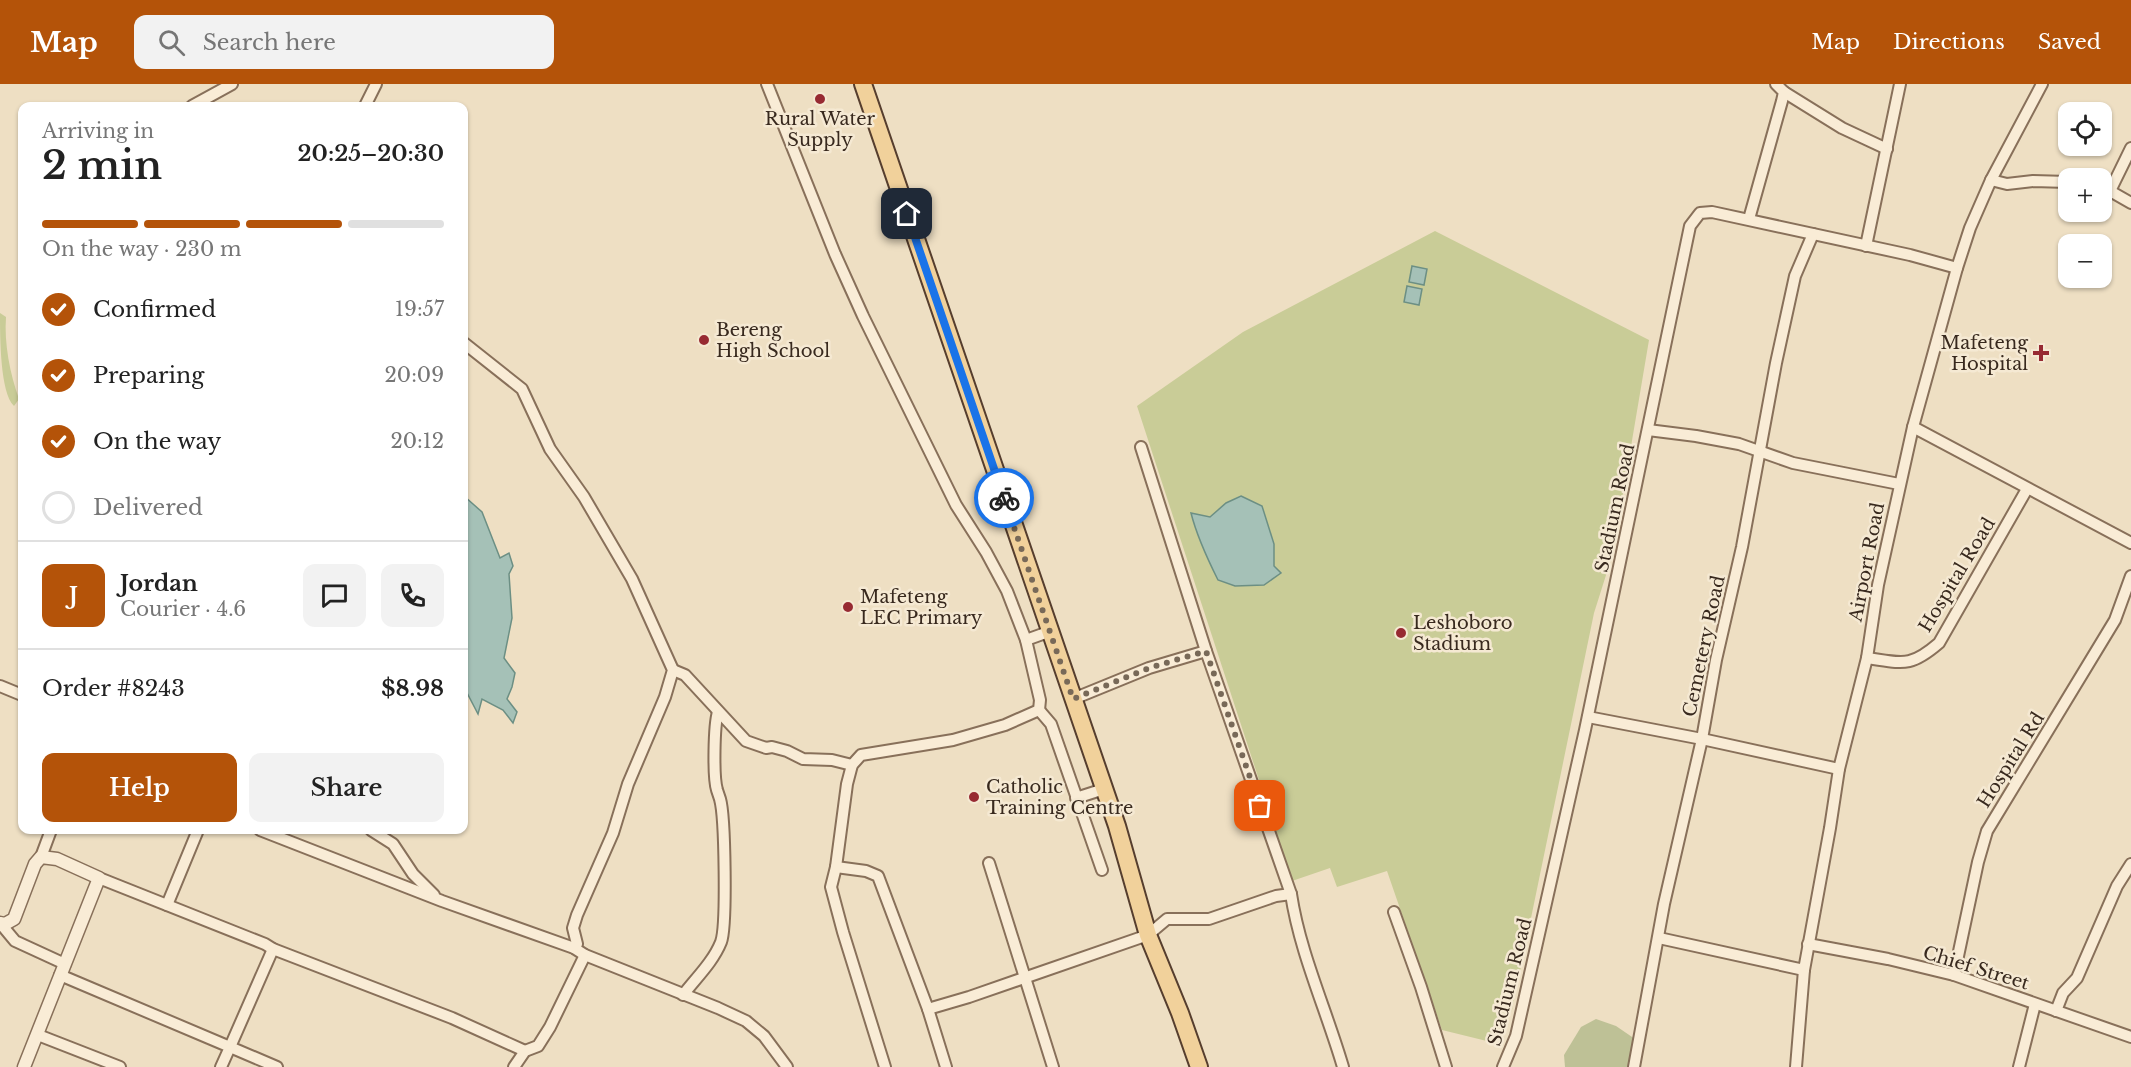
<!DOCTYPE html>
<meta charset="utf-8">
<style>
:root{--surface:#fff;--page:#f2f2f2;--text:#222;--muted:#767676;--line:#e0e0e0;--accent:#b45309}
body{margin:0;font-family:"Libre Baskerville",serif;background:var(--page);color:var(--text);height:100vh;display:flex;flex-direction:column;font-size:22px;white-space:nowrap}
*{box-sizing:border-box;margin:0}
p{font-size:20px;color:var(--muted)}
.icon{flex:none;width:33px;height:33px;fill:none;stroke:currentColor;stroke-width:2;stroke-linecap:round;stroke-linejoin:round}
.map{position:relative;flex:1;overflow:hidden}
.side{position:absolute;left:18px;top:18px;width:450px;height:732px;display:flex;flex-direction:column;background:var(--surface);border-radius:12px;box-shadow:0 2px 4px #0004}
.side>*{flex:none}
.fabs{position:absolute;left:2058px;top:18px;display:grid;gap:12px}
.fabs a{display:grid;place-items:center;width:54px;height:54px;border-radius:12px;background:var(--surface);box-shadow:0 2px 4px #0004;font-size:30px}
.pin{position:absolute;display:grid;place-items:center;width:51px;height:51px;color:#fff;margin:-26px;border-radius:12px;box-shadow:0 3px 9px #0006}
.courier{position:absolute;display:grid;place-items:center;width:60px;height:60px;margin:-30px;border:4px solid #1a73e8;border-radius:50%;background:#fff;color:#222;box-shadow:0 2px 8px #0007}
.head em{font-style:normal;font-weight:600}
.head div{display:flex;flex-direction:column-reverse}
.head{display:flex;align-items:center;justify-content:space-between;height:102px;padding:0 24px}
h1{font-size:39px;font-weight:600;line-height:45px}
.bar{display:grid;grid-template-columns:repeat(4,1fr);gap:9px 6px;align-content:center;height:72px;padding:0 24px}
.bar i{height:8px;border-radius:4px;background:var(--line)}
.bar .current{background:var(--accent)}
.bar p{grid-column:span 4}
.line{display:flex;align-items:center;gap:15px;padding:0 24px;border-top:2px solid var(--line)}
.line div{flex:1}
.round{display:grid;place-items:center;flex:none;width:63px;height:63px;border-radius:12px;background:var(--page)}
ol{padding:0 24px;list-style:none}
li{display:flex;align-items:center;gap:18px;height:66px}
li p{margin-inline-start:auto}
li .icon{padding:6px;border-radius:50%;background:var(--accent);color:#fff;stroke-width:4}
li:last-child{color:var(--muted)}
li i{width:33px;height:33px;border:3px solid var(--line);border-radius:50%}
.cta{display:flex;gap:12px;margin-top:auto;padding:12px 24px}
.cta a{flex:1;height:69px;border-radius:12px;background:var(--accent);color:#fff;font-size:24px;font-weight:600;line-height:69px;text-align:center}
.cta a+a{background:var(--page);color:var(--text)}
header{display:flex;align-items:center;gap:36px;box-sizing:border-box;height:84px;padding:0 30px;background:var(--accent);color:#fff}
header strong{font-size:28px}
nav{display:flex;gap:33px;margin-inline-start:auto;font-size:21px}
.search{width:420px;height:54px;background:var(--page);display:flex;align-items:center;gap:15px;box-sizing:border-box;padding:0 21px;border-radius:12px;color:var(--muted);font-size:22px}
.map>svg:first-child{display:block}
.green{fill:#c9cc97}
.cemetery{fill:#bec196}
.water{fill:#a5c1b7;stroke:#6c8f84;stroke-width:1.5}
.lines{fill:none;stroke-linecap:round;stroke-linejoin:round}
.minor-casing{stroke:#88705a;stroke-width:14}
.tertiary-casing{stroke:#88705a;stroke-width:15}
.primary-casing{stroke:#563e2e;stroke-width:20}
.minor{stroke:#f9ecd6;stroke-width:10}
.tertiary{stroke:#f9ecd6;stroke-width:12}
.primary{stroke:#f1d19b;stroke-width:16}
.done{stroke:#786958;stroke-width:6;stroke-dasharray:0 10.8}
.route{stroke:#1a73e8;stroke-width:8}
.poi-dot{fill:#972a32;stroke:#f5e9d3;stroke-width:2}
.labels{text-anchor:middle;stroke-width:5;stroke-linejoin:round;paint-order:stroke}
.poi-label{font-size:18px;fill:#38291e;stroke:#f5e9d3;text-anchor:start}
.street-label{font-size:18px;fill:#38291e;stroke:#f5e9d3}
</style>
<header>
<strong>Map</strong>
<div class="search"><svg class="icon" aria-label="search" viewBox="0 0 24 24"><circle cx="10" cy="10" r="6"/><path d="M15 15l6 6"/></svg>Search here</div>
<nav><a>Map</a><a>Directions</a><a>Saved</a></nav>
</header>
<div class="map">
<svg width="2131" height="983" viewBox="0 0 2131 983">
<rect width="100%" height="100%" fill="#eedfc3"/>
<g class="green">
<path d="M1435 147 1649 256 1613 469 1594 529 1512 926 1499 960 1442 946 1387 787 1337 803 1330 784 1292 797 1137 322 1243 248Z"/>
<path d="M0 229 6 233C4 259 10 290 19 315L14 322C0 309 0 252 0 229Z"/>
</g>
<path class="cemetery" d="M1596 935 1616 942 1635 955 1630 983H1565L1564 971 1581 943Z"/>
<g class="water">
<path d="M1412 182 1427 185 1424 201 1409 198Z"/>
<path d="M1407 202 1422 205 1419 221 1404 218Z"/>
<path d="M464 412 482 428 500 474 509 469 513 482 509 490 512 534 504 574 515 589 512 603 507 615 517 628 513 639 503 626 482 615 478 630 464 603Z"/>
<path d="M1241 412 1262 422 1274 460V482L1281 489 1264 501 1235 502 1218 496C1207 474 1197 453 1191 429L1210 433 1226 419Z"/>
</g>
<g class="lines">
<g class="minor-casing">
<g id="minor">
<path d="M767 0 835 170 863 232 956 421 986 468 1007 507 1026 556 1051 547"/>
<path d="M1784 8 1842 44 1887 65"/>
<path d="M192 22 232 0"/>
<path d="M365 22 376 0"/>
<path d="M1991 96 2007 100 2033 97 2068 98"/>
<path d="M2102 105 2110 107 2131 64"/>
<path d="M2110 107 2131 119"/>
<path d="M1749 135 1782 17 1784 8 1776 0"/>
<path d="M1866 162 1900 0"/>
<path d="M464 259 522 305 550 365 584 413 632 495 673 586 665 613 628 700 613 749 577 831 573 844 577 860 574 864"/>
<path d="M1913 343 2131 459"/>
<path d="M1648 346 1696 352 1739 360 1793 379 1899 400"/>
<path d="M1141 363 1206 567 1291 810C1300 869 1326 925 1343 983"/>
<path d="M1867 574C1903 579 1910 584 1939 559L2027 405"/>
<path d="M673 586 685 591 746 657 766 664 772 663 787 667 803 675 832 676 852 681"/>
<path d="M0 602 22 611"/>
<path d="M1073 615 1149 584 1206 567"/>
<path d="M1039 626 1051 640 1102 786"/>
<path d="M1588 633 1702 655 1839 685"/>
<path d="M1076 714 1104 705"/>
<path d="M260 746 442 817 574 864 585 871 718 924 746 937 764 952 787 983"/>
<path d="M371 746 393 760 413 790 434 811"/>
<path d="M41 773 51 746"/>
<path d="M989 779 1053 983"/>
<path d="M836 783 866 787 878 792 928 925 946 983"/>
<path d="M99 794 265 860 273 865 452 934 525 967"/>
<path d="M167 821 198 746"/>
<path d="M1394 828 1421 903 1446 983"/>
<path d="M0 839 15 857 65 880"/>
<path d="M1659 854 1804 886"/>
<path d="M1808 860 1888 875 1954 891 2131 953"/>
<path d="M273 865 230 963 277 983"/>
<path d="M60 891 230 963 221 983"/>
<path d="M1954 891 1978 778 1987 747 2115 536 2131 492"/>
<path d="M683 911C696 894 713 878 721 858 727 842 725 732 720 715 719 712 718 709 717 706 713 693 714 641 718 628"/>
<path d="M928 925 969 913 1148 851 1167 835H1209L1276 812 1291 810"/>
<path d="M2056 927 2063 909 2077 894 2117 802 2131 780"/>
<path d="M38 951 120 983"/>
<path d="M514 983 525 967 538 962 550 943 585 871"/>
<path d="M885 983 843 848 831 803 836 783 847 700 852 681 861 671 953 656 1005 641 1039 626 1040 616 1026 556"/>
<path d="M1503 983 1516 952 1585 646 1690 142 1700 129 1712 128 1910 171 1957 184"/>
<path d="M1634 983 1664 820 1702 655 1716 576 1742 463 1776 279 1795 192 1813 150"/>
<path d="M1796 983 1804 886 1830 744 1839 685 1867 574 1878 501 1913 343 1957 184 1970 144 1991 96 2042 0"/>
<path d="M2019 983 2035 920"/>
</g>
</g>
<g class="tertiary-casing">
<path id="tertiary" d="M0 839 5 840 14 835 35 780 41 773 57 775 99 794 24 983"/>
</g>
<g class="primary-casing">
<path id="primary" d="M863 0 1117 742 1148 851 1180 929 1199 983"/>
</g>
<use href="#minor" class="minor"/>
<use href="#tertiary" class="tertiary"/>
<use href="#primary" class="primary"/>
</g>
<g class="lines">
<path class="done" d="M1004 414 1073 615 1149 584 1206 567 1260 722"/>
<path class="route" d="M907 130 1004 414"/>
</g>
<g class="poi-dot">
<circle cx="820" cy="15" r="6"/>
<circle cx="704" cy="256" r="6"/>
<path d="M2038 260h6v6h6v6h-6v6h-6v-6h-6v-6h6z"/>
<circle cx="848" cy="523" r="6"/>
<circle cx="1401" cy="549" r="6"/>
<circle cx="974" cy="713" r="6"/>
</g>
<g class="labels">
<g class="poi-label">
<text x="820" y="41" text-anchor="middle">Rural Water<tspan x="820" dy="21">Supply</tspan></text>
<text x="716" y="252">Bereng<tspan x="716" dy="21">High School</tspan></text>
<text x="2028" y="265" text-anchor="end">Mafeteng<tspan x="2028" dy="21">Hospital</tspan></text>
<text x="860" y="519">Mafeteng<tspan x="860" dy="21">LEC Primary</tspan></text>
<text x="1413" y="545">Leshoboro<tspan x="1413" dy="21">Stadium</tspan></text>
<text x="986" y="709">Catholic<tspan x="986" dy="21">Training Centre</tspan></text>
</g>
<g class="street-label">
<text transform="translate(1615 424) rotate(-78)" y="6">Stadium Road</text>
<text transform="translate(1867 478) rotate(-79)" y="6">Airport Road</text>
<text transform="translate(1957 491) rotate(-59)" y="6">Hospital Road</text>
<text transform="translate(1704 562) rotate(-78)" y="6">Cemetery Road</text>
<text transform="translate(2011 676) rotate(-58)" y="6">Hospital Rd</text>
<text transform="translate(1976 884) rotate(17)" y="6">Chief Street</text>
<text transform="translate(1510 898) rotate(-76)" y="6">Stadium Road</text>
</g>
</g>
</svg>
<div class="fabs">
<a><svg class="icon" aria-label="locate" viewBox="0 0 24 24"><circle cx="12" cy="12" r="6"/><path d="M12 2v4M12 18v4M2 12h4M18 12h4"/></svg></a>
<a>+</a>
<a>−</a>
</div>
<div class="pin" style="left:1260px;top:722px;background:#ea580c"><svg class="icon" aria-label="bag" viewBox="0 0 24 24"><path d="M5 8h14l-1 12H6zM9 8a3 3 0 0 1 6 0"/></svg></div>
<div class="pin" style="left:907px;top:130px;background:#1f2937"><svg class="icon" aria-label="home" viewBox="0 0 24 24"><path d="M3 11l9-7 9 7M6 9v11h12V9"/></svg></div>
<div class="courier" style="left:1004px;top:414px"><svg class="icon" aria-label="bike" viewBox="0 0 24 24"><circle cx="6" cy="16" r="4"/><circle cx="18" cy="16" r="4"/><path d="M6 16l4-8h5l3 8M10 8l3 8H6M13 5h3"/></svg></div>
<section class="side">
<div class="head"><div><h1>2 min</h1><p>Arriving in</p></div><em>20:25–20:30</em></div>
<div class="bar"><i class="current"></i><i class="current"></i><i class="current"></i><i></i><p>On the way · 230 m</p></div>
<ol>
<li><svg class="icon" aria-label="check" viewBox="0 0 24 24"><path d="M5 12l5 5 9-10"/></svg>Confirmed<p>19:57</p></li>
<li><svg class="icon" aria-label="check" viewBox="0 0 24 24"><path d="M5 12l5 5 9-10"/></svg>Preparing<p>20:09</p></li>
<li><svg class="icon" aria-label="check" viewBox="0 0 24 24"><path d="M5 12l5 5 9-10"/></svg>On the way<p>20:12</p></li>
<li><i></i>Delivered</li>
</ol>
<div class="line" style="height:108px"><b class="round" style="background:var(--accent);color:#fff">J</b><div><b>Jordan</b><p>Courier · 4.6</p></div><a class="round"><svg class="icon" aria-label="chat" viewBox="0 0 24 24"><path d="M4 5h16v11H9l-5 4z"/></svg></a><a class="round"><svg class="icon" aria-label="phone" viewBox="0 0 24 24"><path d="M5 4h4l2 5-3 2q2 4 5 5l2-3 5 2v4C11 20 4 13 5 4z"/></svg></a></div>
<div class="line" style="height:78px"><div>Order #8243</div><b>$8.98</b></div>
<div class="cta"><a>Help</a><a>Share</a></div>
</section>
</div>
